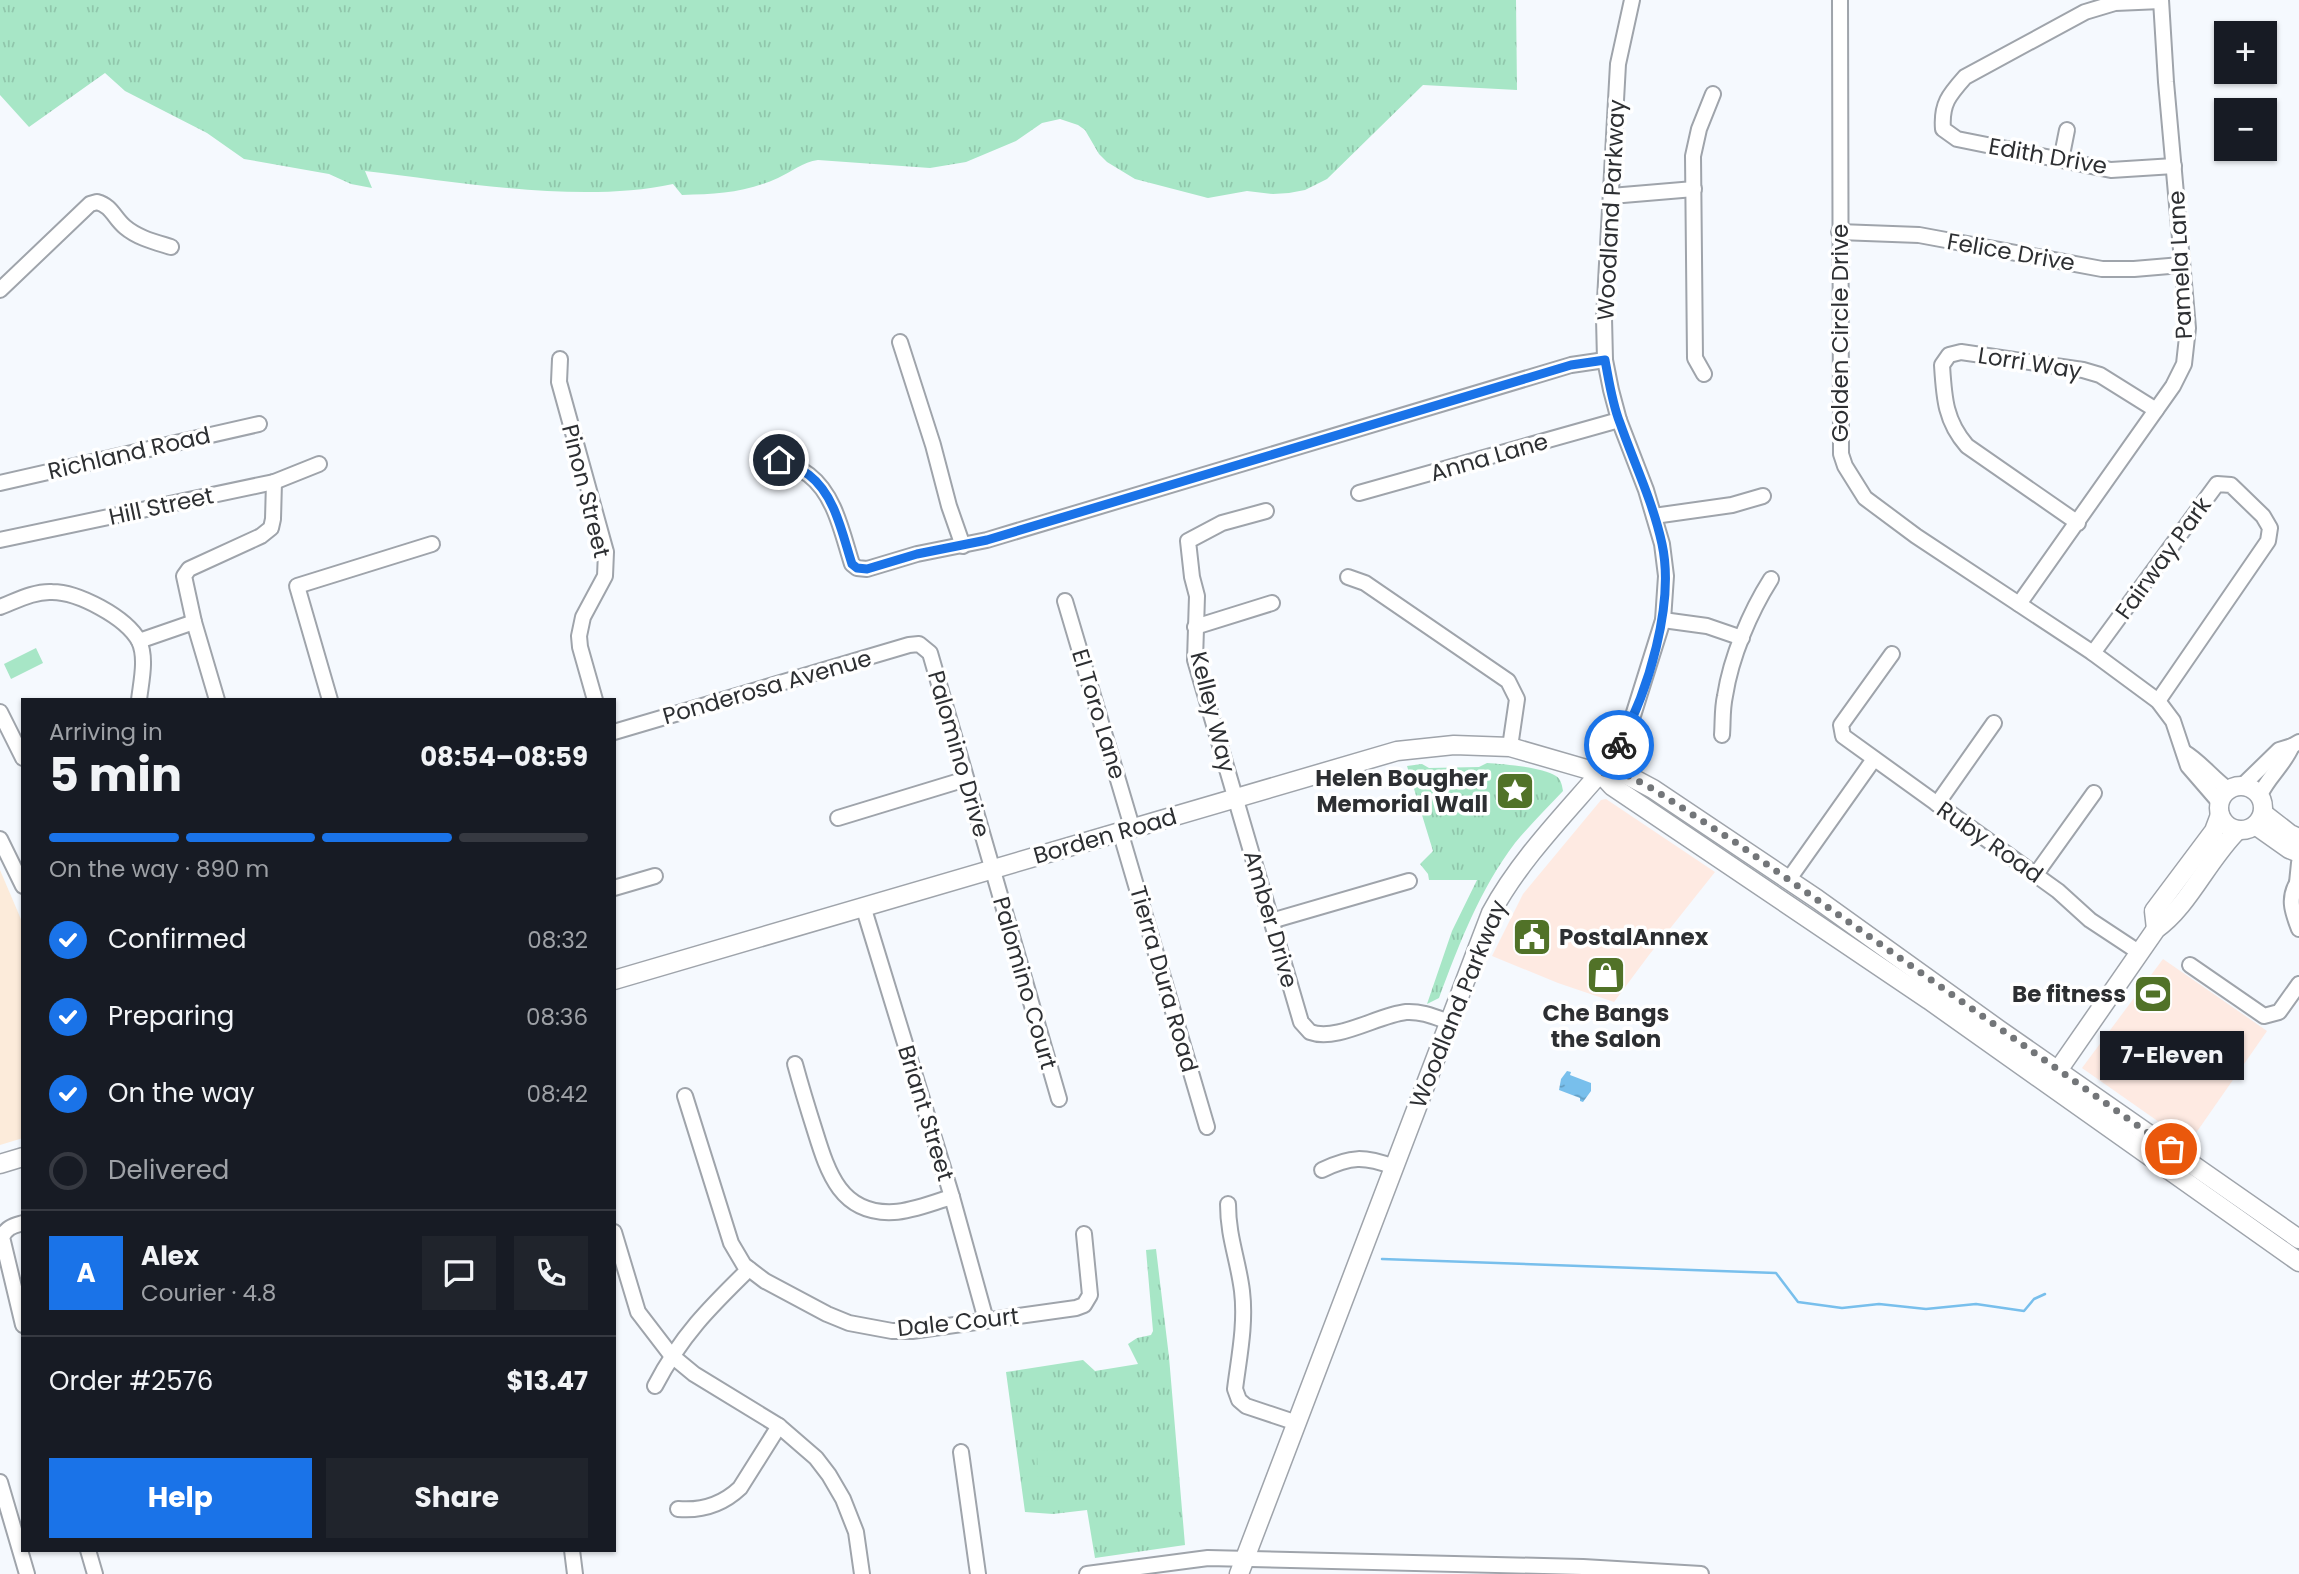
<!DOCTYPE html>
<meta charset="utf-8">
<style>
:root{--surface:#171b24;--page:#20242c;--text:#f1f3f6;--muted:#9ea1a6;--line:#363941;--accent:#1a73e8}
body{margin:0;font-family:Poppins,sans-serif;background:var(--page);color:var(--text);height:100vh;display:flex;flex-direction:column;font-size:26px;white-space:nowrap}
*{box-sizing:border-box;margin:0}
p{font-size:23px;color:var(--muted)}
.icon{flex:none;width:38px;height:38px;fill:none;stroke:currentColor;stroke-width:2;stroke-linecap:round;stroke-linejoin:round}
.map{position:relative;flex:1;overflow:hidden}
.panel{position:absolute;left:21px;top:698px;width:595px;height:854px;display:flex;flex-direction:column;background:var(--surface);border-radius:0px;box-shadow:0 2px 5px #0004}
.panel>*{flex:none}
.controls{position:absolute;left:2214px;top:21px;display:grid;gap:14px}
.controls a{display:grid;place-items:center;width:63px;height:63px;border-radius:0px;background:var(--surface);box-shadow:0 2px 5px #0004;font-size:35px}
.pin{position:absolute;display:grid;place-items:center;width:60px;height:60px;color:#fff;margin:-30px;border:4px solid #fff;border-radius:50%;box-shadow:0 2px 7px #0007}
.courier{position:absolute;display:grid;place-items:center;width:70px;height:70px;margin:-35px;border:5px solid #1a73e8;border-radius:50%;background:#fff;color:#222;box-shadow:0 2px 9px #0007}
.bubble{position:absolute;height:49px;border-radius:0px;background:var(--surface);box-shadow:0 2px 5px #0004;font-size:23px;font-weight:700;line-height:49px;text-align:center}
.head em{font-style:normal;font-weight:700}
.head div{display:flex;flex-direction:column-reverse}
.head{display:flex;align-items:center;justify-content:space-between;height:119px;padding:0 28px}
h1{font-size:46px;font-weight:700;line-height:52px}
.bar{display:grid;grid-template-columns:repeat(4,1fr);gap:10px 7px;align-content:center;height:84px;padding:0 28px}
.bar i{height:9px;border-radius:5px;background:var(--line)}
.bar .on{background:var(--accent)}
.bar p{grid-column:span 4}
.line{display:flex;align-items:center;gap:18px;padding:0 28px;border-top:2px solid var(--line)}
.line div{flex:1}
.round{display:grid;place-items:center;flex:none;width:74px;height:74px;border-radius:0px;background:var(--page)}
ol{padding:0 28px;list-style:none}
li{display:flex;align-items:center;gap:21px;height:77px}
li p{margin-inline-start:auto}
li .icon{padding:7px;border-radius:50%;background:var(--accent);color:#fff;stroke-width:4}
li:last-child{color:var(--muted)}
li i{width:38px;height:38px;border:4px solid var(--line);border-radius:50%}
.cta{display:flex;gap:14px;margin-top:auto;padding:14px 28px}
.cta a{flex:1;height:80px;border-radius:0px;background:var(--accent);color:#fff;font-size:28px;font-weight:700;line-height:80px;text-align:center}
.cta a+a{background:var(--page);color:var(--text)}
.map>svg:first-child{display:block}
.commercial{fill:#feeae2}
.education{fill:#fcebda}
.grass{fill:url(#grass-tufts)}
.garden{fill:#a7e6c6}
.water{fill:url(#water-ripples)}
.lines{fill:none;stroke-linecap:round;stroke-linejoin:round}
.stream{stroke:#78bfec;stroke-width:2.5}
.minor-casing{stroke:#9fa4ab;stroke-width:18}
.major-casing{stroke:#9fa4ab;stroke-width:21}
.minor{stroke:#fff;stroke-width:14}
.major{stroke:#fff;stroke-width:18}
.done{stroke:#737679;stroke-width:7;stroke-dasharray:0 12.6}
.route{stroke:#1a73e8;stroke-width:9}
.labels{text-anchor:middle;stroke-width:7;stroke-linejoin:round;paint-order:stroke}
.street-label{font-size:23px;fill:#2d2f32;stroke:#fff}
.poi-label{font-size:23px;font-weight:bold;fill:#2d2f32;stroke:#fff;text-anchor:end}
</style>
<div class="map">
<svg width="2299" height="1574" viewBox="0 0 2299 1574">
<defs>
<pattern id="grass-tufts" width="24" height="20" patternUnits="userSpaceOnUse" patternTransform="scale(1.75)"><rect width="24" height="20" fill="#a7e6c6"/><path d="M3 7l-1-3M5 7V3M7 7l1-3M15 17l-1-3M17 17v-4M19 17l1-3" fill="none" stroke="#90c6ab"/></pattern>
<pattern id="water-ripples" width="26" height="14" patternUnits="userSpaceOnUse" patternTransform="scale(1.75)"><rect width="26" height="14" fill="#78bfec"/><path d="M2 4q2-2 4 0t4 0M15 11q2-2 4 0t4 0" fill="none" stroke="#639cc0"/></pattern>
</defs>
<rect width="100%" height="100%" fill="#f5f9fe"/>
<g class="commercial">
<path d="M1606 799 1715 872 1649 955 1614 1002 1558 983 1492 956 1523 894 1601 800Z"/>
<path d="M2163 959 2267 1031 2189 1143 2082 1068Z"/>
</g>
<path class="education" d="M0 870 23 924V1138L0 1145Z"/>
<g class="grass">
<path d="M0 0H1516L1517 90 1423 85 1327 179 1305 190 1289 193 1273 194 1247 191 1208 198 1135 179 1107 162 1099 154 1085 130 1078 125 1060 119 1042 123 1016 141 966 162 930 168 818 160C803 162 791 172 778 178 744 193 718 194 682 195L673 184C580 204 460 182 365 171L372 188 351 184 329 174 244 159 207 133 125 91 105 73 29 127 0 95Z"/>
<path d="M1487 763C1503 764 1542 767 1556 776 1561 779 1562 785 1563 791 1547 808 1530 825 1515 843 1480 889 1459 944 1439 998L1427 1004 1452 931 1477 880H1429L1428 874 1420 864 1433 851 1407 766 1422 764 1429 768 1479 767Z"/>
<path d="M1156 1249 1169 1357 1185 1545 1095 1558 1087 1510 1053 1514 1025 1512 1006 1372 1083 1360 1095 1371 1138 1364 1128 1344 1137 1338 1151 1335 1153 1331 1146 1250Z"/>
</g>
<g class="garden">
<path d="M36 648 43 663 11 679 4 664Z"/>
<path d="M1069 1450V1476L1038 1477 1037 1451Z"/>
</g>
<path class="water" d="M1567 1071 1571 1072 1570 1075 1591 1083V1091L1583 1102 1580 1101V1098L1559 1090 1561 1079Z"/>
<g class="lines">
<path class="stream" d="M1382 1259 1776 1273 1798 1302 1842 1308 1879 1304 1926 1309 1976 1304 2024 1311 2034 1299 2045 1294"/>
<g class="minor-casing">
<g id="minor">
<path d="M1840 0 1841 454 1845 466 1865 498 1916 536 2093 653 2158 701 2173 721 2188 766 2220 803"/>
<path d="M2161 1 2115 3 2085 12 1965 77C1949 95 1941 104 1943 129L1957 139 2111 170 2174 166"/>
<path d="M2061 160 2067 130"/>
<path d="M1611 196 1694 189"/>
<path d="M1839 232 1919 235 2102 269H2134L2181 265"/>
<path d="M0 290 90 204 97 202C112 206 114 218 125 227 138 238 155 242 171 247"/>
<path d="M900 342 933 445 949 506 963 546"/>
<path d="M560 359 559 382 606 552 605 576 583 617 579 636 580 647 595 700"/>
<path d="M1704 374 1695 358 1693 156 1699 129 1713 94"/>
<path d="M779 460C789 464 800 468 809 475 835 495 842 533 852 564L857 568 867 569 917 554 987 540 1571 365 1605 360"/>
<path d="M0 483 259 424"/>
<path d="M1359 493 1619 420"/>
<path d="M1266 511 1222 523 1188 541 1192 577 1197 596 1195 660 1301 1022 1310 1032C1337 1042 1378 1015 1406 1012 1421 1011 1435 1017 1449 1022"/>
<path d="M1654 516 1732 505 1763 496"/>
<path d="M2078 523 1967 446C1945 421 1944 397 1942 365L1949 355 1961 352 2083 370 2100 375 2156 410"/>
<path d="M0 540 274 482 319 464"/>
<path d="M1348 577 1365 583 1508 681 1517 699 1510 747"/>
<path d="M1065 601 1132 827"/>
<path d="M2019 604 2173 386 2184 364 2188 328 2166 82 2161 0"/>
<path d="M0 607C16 601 34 591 52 592 78 592 126 617 139 641 147 658 141 682 139 700"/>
<path d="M1663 620 1707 626 1742 638"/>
<path d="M1195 627 1272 603"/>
<path d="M139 641 194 622"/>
<path d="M2093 653 2217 484 2231 485 2263 516 2270 528 2268 541 2158 701"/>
<path d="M1892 654 1841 725 1843 736 2058 891 2090 920 2140 953"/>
<path d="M217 700 194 622 184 576 189 569 261 536 271 528 273 519 274 482"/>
<path d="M330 700 297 586 432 544"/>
<path d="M0 712 23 758"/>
<path d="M614 732 909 645 919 644 930 653 1059 1099"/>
<path d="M1722 735C1723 722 1722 709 1725 696 1731 657 1750 612 1771 579"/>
<path d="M2184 752C2201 762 2212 778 2229 790"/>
<path d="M1600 773 1631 722 1663 620 1666 576 1662 544 1646 490 1619 420 1611 390 1605 360 1604 318 1618 64 1632 0"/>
<path d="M2242 786 2279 750 2292 746 2299 742"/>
<path d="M2260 795C2268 777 2284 765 2292 746"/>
<path d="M1937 804 1994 723"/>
<path d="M838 818 966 779"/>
<path d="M1120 831 1207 1127"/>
<path d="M0 839 23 886"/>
<path d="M2036 874 2094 793"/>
<path d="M1789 879 1874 759"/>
<path d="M2299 880C2287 897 2292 911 2299 929"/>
<path d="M2297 883 2299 863"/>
<path d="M614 888 655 876"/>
<path d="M863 906 952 1197 986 1320"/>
<path d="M1271 921 1409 881"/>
<path d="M2190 965 2264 1016 2279 1012 2299 984"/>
<path d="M795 1064C801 1086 808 1109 815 1131 828 1173 841 1215 894 1212 913 1211 934 1202 952 1197"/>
<path d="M685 1096 731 1243 744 1265 765 1281 827 1314 849 1323 892 1331H912L1076 1308 1084 1305 1090 1295 1084 1234"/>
<path d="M1322 1170C1351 1156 1364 1156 1394 1167"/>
<path d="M1228 1204C1228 1237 1238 1259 1242 1291 1246 1324 1239 1357 1235 1389L1239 1400 1246 1406 1297 1423"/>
<path d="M23 1223C13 1226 7 1227 2 1237L23 1325"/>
<path d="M614 1232 638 1312 671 1355 694 1374 779 1426 816 1458 829 1475 843 1499 856 1532 862 1574"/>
<path d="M655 1386C681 1336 709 1308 749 1269"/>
<path d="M961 1452 978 1574"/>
<path d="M0 1482 27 1574"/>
<path d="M678 1509C701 1511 723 1504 740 1488L779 1426"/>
<path d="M88 1550 95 1574"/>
<path d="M572 1550 575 1574"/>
<path d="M1087 1574 1208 1558 1583 1567 1701 1574"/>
</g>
</g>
<g class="major-casing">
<g id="major">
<path d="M1600 773 1612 786 1929 1000 2299 1262"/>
<circle cx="2241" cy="808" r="22"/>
<path d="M2263 813 2290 834 2299 838"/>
<path d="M2255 825 2289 849 2299 853"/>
<path d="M2156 929 2154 911 2214 831 2220 815"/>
<path d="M614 980 1397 751 1454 745 1510 747 1600 773H1623L1653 789 1817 899 1998 1029 2299 1239"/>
<path d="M2052 1079 2156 929C2188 907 2208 859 2238 830"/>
<path d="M0 1164 23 1157"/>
<path d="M1239 1574 1491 913C1519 861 1562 817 1600 773"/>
</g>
</g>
<use href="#minor" class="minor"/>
<use href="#major" class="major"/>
</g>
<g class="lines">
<path class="done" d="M1619 745 1600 773H1623L1653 789 1738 844 2171 1149"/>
<path class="route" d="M779 460C789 464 800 468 809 475 835 495 842 533 852 564L857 568 867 569 917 554 987 540 1571 365 1605 360C1609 381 1612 403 1620 423 1634 463 1653 502 1662 544 1675 604 1648 692 1619 745"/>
</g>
<defs>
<g id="sight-square" transform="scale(2.0125)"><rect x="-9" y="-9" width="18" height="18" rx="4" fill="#517228" stroke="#fff"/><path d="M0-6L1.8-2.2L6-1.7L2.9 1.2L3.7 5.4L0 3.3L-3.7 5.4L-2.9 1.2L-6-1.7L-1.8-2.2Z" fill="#fff"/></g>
<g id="civic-square" transform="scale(2.0125)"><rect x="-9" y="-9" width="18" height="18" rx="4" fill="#517228" stroke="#fff"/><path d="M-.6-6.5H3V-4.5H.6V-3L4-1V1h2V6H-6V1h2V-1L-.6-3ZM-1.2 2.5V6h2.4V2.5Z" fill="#fff"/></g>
<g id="shop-square" transform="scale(2.0125)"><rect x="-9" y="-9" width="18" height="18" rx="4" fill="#517228" stroke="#fff"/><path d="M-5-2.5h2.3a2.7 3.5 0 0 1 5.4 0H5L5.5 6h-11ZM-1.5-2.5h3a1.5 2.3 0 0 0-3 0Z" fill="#fff"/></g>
<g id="stadium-square" transform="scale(2.0125)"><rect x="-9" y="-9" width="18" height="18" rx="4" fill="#517228" stroke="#fff"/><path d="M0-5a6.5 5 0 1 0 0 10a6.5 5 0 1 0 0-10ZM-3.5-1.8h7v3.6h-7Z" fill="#fff"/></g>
</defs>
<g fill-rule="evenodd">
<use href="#sight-square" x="1515" y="791"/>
<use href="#civic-square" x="1532" y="937"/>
<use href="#shop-square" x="1606" y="975"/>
<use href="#stadium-square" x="2153" y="994"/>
</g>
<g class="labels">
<g class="street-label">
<text transform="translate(2048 156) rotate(10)" y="8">Edith Drive</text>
<text transform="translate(1611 210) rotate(-87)" y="8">Woodland Parkway</text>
<text transform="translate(2011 252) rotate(10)" y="8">Felice Drive</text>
<text transform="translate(2180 265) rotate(-93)" y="8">Pamela Lane</text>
<text transform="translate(1840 333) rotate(-90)" y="8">Golden Circle Drive</text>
<text transform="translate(2030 363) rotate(9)" y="8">Lorri Way</text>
<text transform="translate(129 453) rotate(-13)" y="8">Richland Road</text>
<text transform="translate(1489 457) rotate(-16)" y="8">Anna Lane</text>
<text transform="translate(586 491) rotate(76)" y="8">Pinon Street</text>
<text transform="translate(161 506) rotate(-12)" y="8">Hill Street</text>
<text transform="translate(2163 558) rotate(-54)" y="8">Fairway Park</text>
<text transform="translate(767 687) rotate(-16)" y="8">Ponderosa Avenue</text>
<text transform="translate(1213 712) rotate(76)" y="8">Kelley Way</text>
<text transform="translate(1099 714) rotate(73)" y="8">El Toro Lane</text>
<text transform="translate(959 754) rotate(74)" y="8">Palomino Drive</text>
<text transform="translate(1105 836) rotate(-16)" y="8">Borden Road</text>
<text transform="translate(1990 842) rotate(35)" y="8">Ruby Road</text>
<text transform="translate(1271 919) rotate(74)" y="8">Amber Drive</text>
<text transform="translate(1164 979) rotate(74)" y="8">Tierra Dura Road</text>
<text transform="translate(1025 983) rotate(74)" y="8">Palomino Court</text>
<text transform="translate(1458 1004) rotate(-68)" y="8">Woodland Parkway</text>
<text transform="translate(926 1113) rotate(73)" y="8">Briant Street</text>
<text transform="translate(958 1322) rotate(-6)" y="8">Dale Court</text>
</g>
<g class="poi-label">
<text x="1488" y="786">Helen Bougher<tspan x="1488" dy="26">Memorial Wall</tspan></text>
<text x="1559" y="945" text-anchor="start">PostalAnnex</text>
<text x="2126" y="1002">Be fitness</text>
<text x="1606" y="1021" text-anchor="middle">Che Bangs<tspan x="1606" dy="26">the Salon</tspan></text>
</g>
</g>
</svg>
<div class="controls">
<a>+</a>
<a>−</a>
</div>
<div class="pin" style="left:2171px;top:1149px;background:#ea580c"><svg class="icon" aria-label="bag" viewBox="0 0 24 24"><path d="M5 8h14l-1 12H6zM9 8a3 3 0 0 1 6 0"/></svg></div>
<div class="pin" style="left:779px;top:460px;background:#1f2937"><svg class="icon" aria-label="home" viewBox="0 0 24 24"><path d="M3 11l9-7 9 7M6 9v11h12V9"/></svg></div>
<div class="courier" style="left:1619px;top:745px"><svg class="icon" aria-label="bike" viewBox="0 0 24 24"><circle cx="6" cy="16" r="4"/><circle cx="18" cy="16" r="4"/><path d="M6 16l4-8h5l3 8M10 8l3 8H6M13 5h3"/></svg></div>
<div class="bubble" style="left:2100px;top:1031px;width:144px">7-Eleven</div>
<section class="panel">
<div class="head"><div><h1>5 min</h1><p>Arriving in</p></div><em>08:54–08:59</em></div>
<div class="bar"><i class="on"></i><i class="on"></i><i class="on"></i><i></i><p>On the way · 890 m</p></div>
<ol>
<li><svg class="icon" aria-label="check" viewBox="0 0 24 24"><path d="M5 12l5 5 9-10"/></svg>Confirmed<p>08:32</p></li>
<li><svg class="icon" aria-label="check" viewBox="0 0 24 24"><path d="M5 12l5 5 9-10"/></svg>Preparing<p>08:36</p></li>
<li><svg class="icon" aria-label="check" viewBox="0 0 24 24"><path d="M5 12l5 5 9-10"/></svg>On the way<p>08:42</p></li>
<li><i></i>Delivered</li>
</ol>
<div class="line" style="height:126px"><b class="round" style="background:var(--accent);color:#fff">A</b><div><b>Alex</b><p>Courier · 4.8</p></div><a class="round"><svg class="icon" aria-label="chat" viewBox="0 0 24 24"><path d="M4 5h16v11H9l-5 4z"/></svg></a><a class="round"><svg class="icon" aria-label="phone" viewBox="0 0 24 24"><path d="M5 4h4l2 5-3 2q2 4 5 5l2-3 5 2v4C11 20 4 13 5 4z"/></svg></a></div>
<div class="line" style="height:91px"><div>Order #2576</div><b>$13.47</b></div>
<div class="cta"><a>Help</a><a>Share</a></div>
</section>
</div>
